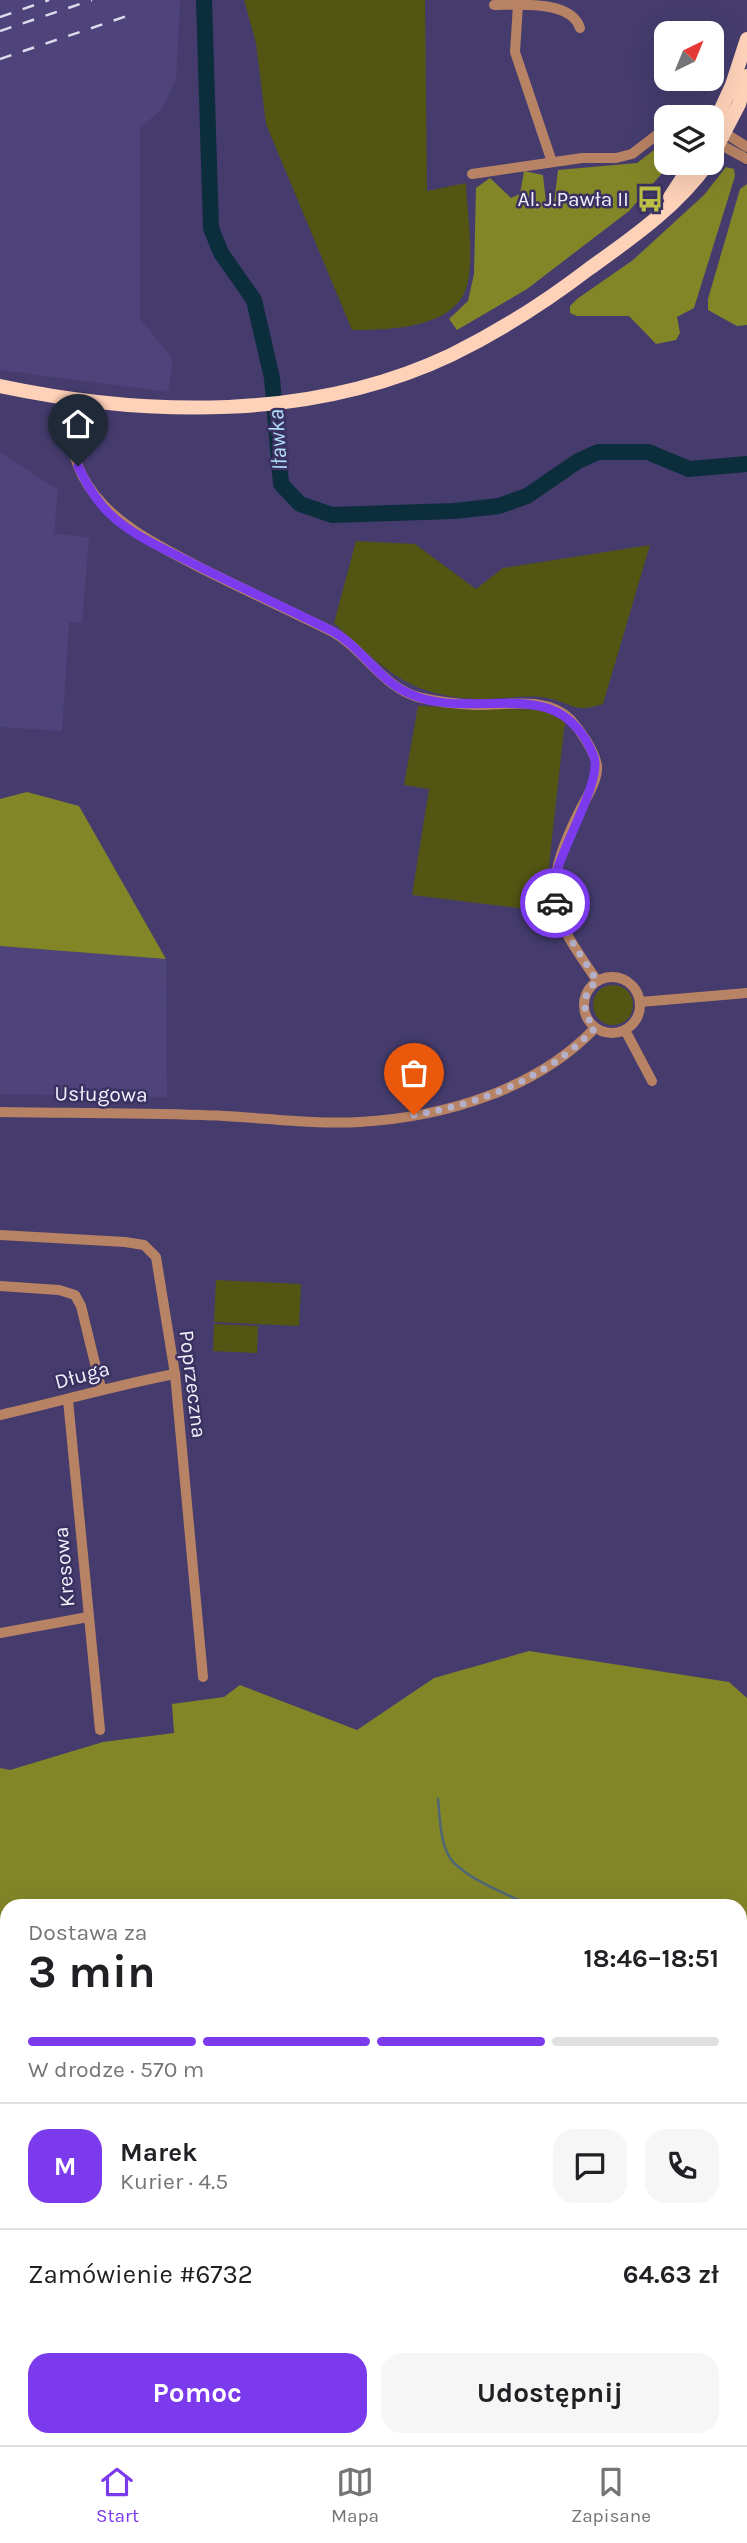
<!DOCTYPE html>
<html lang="pl">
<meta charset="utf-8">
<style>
:root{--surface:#fff;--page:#f6f6f6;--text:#202124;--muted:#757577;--line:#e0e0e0;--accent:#7c3aed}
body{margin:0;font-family:Karla,sans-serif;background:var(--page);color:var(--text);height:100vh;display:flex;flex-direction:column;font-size:26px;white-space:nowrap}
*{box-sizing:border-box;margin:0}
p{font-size:23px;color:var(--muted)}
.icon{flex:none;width:38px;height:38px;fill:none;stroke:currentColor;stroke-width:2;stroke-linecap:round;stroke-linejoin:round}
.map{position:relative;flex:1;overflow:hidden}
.panel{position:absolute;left:0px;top:1899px;width:747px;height:548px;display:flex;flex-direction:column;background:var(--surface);border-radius:21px 21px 0 0;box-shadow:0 7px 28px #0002}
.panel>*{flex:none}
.needle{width:46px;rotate:43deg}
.buttons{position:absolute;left:654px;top:21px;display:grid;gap:14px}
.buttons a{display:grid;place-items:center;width:70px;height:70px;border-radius:14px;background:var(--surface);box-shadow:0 7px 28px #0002;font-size:35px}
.pin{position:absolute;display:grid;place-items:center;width:60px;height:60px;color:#fff;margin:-72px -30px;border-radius:50% 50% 50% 0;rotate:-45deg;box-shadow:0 0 7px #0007}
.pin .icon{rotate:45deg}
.courier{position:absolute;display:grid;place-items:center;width:70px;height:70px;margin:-35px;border:5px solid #7c3aed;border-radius:50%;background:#fff;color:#222;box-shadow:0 2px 9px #0007}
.headline em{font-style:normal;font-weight:700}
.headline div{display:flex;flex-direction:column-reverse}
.headline{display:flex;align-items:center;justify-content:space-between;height:119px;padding:0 28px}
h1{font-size:46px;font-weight:700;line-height:52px}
.bar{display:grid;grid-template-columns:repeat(4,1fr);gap:10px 7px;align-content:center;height:84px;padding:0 28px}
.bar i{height:9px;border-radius:5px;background:var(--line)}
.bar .current{background:var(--accent)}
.bar p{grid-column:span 4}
.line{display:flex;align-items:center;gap:18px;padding:0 28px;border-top:2px solid var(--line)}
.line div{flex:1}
.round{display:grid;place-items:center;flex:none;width:74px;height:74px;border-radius:21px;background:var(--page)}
.cta{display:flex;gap:14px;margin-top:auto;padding:14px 28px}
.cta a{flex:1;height:80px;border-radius:21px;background:var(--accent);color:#fff;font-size:28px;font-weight:700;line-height:80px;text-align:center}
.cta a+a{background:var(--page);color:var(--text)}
.tabs{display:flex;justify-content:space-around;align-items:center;height:98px;border-top:2px solid var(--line);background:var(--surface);font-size:19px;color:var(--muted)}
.tabs a{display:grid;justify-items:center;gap:4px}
.tabs .current{color:var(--accent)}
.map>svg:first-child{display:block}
.built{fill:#4e437b}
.green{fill:#535513}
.forest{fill:#838627}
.water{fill:#0c2d3c;stroke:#506775;stroke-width:2}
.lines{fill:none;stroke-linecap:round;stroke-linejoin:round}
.stream{stroke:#506775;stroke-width:2.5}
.river{stroke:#0c2d3c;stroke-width:16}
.minor{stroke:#b88364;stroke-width:10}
.major{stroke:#fed2b9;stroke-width:14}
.rail{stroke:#dddbeb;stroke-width:2.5;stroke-dasharray:12 12;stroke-linecap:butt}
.done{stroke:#b4b0c9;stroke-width:7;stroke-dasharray:0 12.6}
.route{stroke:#7c3aed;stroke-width:9}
.labels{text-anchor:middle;stroke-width:5;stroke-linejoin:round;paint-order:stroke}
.poi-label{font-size:21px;fill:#f0effb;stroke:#3b3161;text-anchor:end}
.street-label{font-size:21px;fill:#f0effb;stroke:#3b3161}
.water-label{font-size:23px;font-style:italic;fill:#aedcf5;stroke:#3b3161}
</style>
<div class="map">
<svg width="747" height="2445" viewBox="0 0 747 2445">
<rect width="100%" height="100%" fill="#453c6d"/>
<g class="built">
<path d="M0 0H180L176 79 162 109 140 128V318L173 360 168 392 0 370Z"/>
<path d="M0 452 58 490 54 534 89 537 82 623 69 622 62 731 0 727Z"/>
<path d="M0 946 166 959 167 1097 0 1094Z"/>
</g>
<g class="green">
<path d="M244 0H425L427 191 466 183C467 214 474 250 468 281 460 329 389 330 352 330L266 124 256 43Z"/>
<path d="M356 541 415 544 476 589 503 568 650 545 603 704C572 714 574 703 547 698 525 694 499 700 477 699 404 695 385 668 334 623Z"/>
<path d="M418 706 542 710 565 721 544 911 412 895 429 789 404 785Z"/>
<circle cx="613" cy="1005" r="20"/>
<path d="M216 1280 301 1284 299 1326 214 1322Z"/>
<path d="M214 1324 258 1326 257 1353 213 1351Z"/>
</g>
<g class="forest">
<path d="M667 140V163H671L629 211 527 289 457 330 449 319 468 301 474 274 476 188 490 178 511 198 520 194 524 171 543 175 546 203H554L558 170 637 163Z"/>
<path d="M726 167 734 169 735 176 694 308 677 317 680 333 676 340 656 344 629 316H577L570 313V306L577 299 633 260 704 195Z"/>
<path d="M747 184V325L737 326 708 310V299L740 189Z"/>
<path d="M27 792 79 806 166 959 0 946V799Z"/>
<path d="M529 1651 729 1682 747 1698V2032L740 2034V1906H7V2440H740V2286L747 2294V2445H0V1768L10 1770 103 1742 174 1733 172 1704 224 1697 240 1685 357 1730 434 1678Z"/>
</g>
<path class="water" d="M747 2032V2294L740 2286V2034Z"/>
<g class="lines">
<path class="stream" d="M438 1799C440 1818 440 1849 454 1863 475 1883 507 1894 532 1906"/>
<path class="river" d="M204 0 211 228 221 253 254 300 272 378 281 484 300 504 332 515 454 511 499 506 527 496 578 461 598 452H648L689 469 747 464"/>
<g class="minor">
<path d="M494 5C520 5 571 0 580 28"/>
<path d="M518 5 515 52 552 162"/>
<path d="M674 117 685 112 698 117"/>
<path d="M720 130 747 147"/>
<path d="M712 140 747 159"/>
<path d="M472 174 582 158H616L632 154 667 127"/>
<path d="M69 398C61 498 129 531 205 570 247 591 288 610 329 630 364 647 382 689 422 698 439 702 458 704 475 705 505 706 547 695 571 720 581 731 595 752 597 766 598 781 586 798 580 810 567 836 551 872 555 901 559 930 582 957 597 981"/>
<circle cx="612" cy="1005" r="28"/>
<path d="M640 1002 747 993"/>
<path d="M625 1030 652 1081"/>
<path d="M0 1112C67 1113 134 1113 201 1115 254 1116 307 1125 360 1122 444 1117 536 1090 595 1028"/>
<path d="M0 1235 125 1242 144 1245 156 1257 175 1374 203 1677"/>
<path d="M0 1286 59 1290 75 1295 81 1306 101 1388"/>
<path d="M68 1400 100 1730"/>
<path d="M0 1415C59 1402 116 1385 175 1374"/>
<path d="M0 1633 88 1617"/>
</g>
<g class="major">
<path d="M712 129 732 85 747 39"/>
<path d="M712 156 739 104 747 76"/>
<path d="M670 197 692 163"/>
<path d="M0 386C147 417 312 421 451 355 500 331 547 301 590 268 632 238 678 206 708 163"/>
</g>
<g class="rail">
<path d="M0 17 49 0"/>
<path d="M0 31 92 0"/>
<path d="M0 59 130 15"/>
</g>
</g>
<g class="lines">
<path class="done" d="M414 1115C481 1104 549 1077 595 1028 581 1012 581 995 597 981L566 932 555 903"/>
<path class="route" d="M78 466C86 483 95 500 110 514 133 536 164 549 192 563 237 586 284 607 330 630 360 645 377 679 408 693 475 725 559 667 594 757 602 779 564 844 557 871 555 882 555 892 555 903"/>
</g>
<defs>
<g id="bus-bare" transform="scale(2.1)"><path d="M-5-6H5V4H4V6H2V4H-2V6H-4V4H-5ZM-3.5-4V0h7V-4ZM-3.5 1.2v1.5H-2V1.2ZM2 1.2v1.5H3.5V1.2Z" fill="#bbc044" stroke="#3b3161" stroke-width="2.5" paint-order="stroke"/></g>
</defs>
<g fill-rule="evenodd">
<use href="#bus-bare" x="650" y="199"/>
</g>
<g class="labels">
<g class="poi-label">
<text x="629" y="206">Al. J.Pawła II</text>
</g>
<g class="street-label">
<text transform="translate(101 1094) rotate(1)" y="7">Usługowa</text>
<text transform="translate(82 1375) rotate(-15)" y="7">Długa</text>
<text transform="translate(193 1384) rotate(83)" y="7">Poprzeczna</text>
<text transform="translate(64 1567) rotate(-95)" y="7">Kresowa</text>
</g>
<g class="water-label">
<text transform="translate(277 440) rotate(-94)" y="8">Iławka</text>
</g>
</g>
</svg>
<div class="buttons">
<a><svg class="needle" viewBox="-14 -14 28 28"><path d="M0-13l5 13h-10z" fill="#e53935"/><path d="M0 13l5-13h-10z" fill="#757577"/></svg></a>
<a><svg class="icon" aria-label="layers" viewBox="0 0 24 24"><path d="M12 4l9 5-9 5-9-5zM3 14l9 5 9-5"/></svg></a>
</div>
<div class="pin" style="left:414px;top:1115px;background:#ea580c"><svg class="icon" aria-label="bag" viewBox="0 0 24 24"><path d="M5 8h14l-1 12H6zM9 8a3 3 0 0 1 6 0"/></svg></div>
<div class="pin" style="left:78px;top:466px;background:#1f2937"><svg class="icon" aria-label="home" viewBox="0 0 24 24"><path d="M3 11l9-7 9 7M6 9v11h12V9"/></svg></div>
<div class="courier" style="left:555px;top:903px"><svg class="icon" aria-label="car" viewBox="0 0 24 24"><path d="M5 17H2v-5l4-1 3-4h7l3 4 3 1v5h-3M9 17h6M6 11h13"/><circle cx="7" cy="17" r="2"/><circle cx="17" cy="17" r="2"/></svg></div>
<section class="panel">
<div class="headline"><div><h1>3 min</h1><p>Dostawa za</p></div><em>18:46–18:51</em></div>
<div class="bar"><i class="current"></i><i class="current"></i><i class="current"></i><i></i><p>W drodze · 570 m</p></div>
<div class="line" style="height:126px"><b class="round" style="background:var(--accent);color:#fff">M</b><div><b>Marek</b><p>Kurier · 4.5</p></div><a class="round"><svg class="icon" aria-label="chat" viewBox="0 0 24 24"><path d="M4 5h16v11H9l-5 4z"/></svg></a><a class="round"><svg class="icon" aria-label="phone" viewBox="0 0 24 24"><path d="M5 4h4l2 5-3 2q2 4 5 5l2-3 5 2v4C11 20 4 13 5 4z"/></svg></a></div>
<div class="line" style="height:91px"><div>Zamówienie #6732</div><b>64.63 zł</b></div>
<div class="cta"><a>Pomoc</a><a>Udostępnij</a></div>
</section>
</div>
<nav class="tabs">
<a class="current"><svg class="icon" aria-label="home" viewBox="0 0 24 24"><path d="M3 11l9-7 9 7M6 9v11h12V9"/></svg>Start</a>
<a><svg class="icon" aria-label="map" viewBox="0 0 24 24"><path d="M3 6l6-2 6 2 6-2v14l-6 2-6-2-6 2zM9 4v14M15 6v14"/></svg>Mapa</a>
<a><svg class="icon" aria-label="saved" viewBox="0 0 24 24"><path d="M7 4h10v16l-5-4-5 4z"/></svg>Zapisane</a>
</nav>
